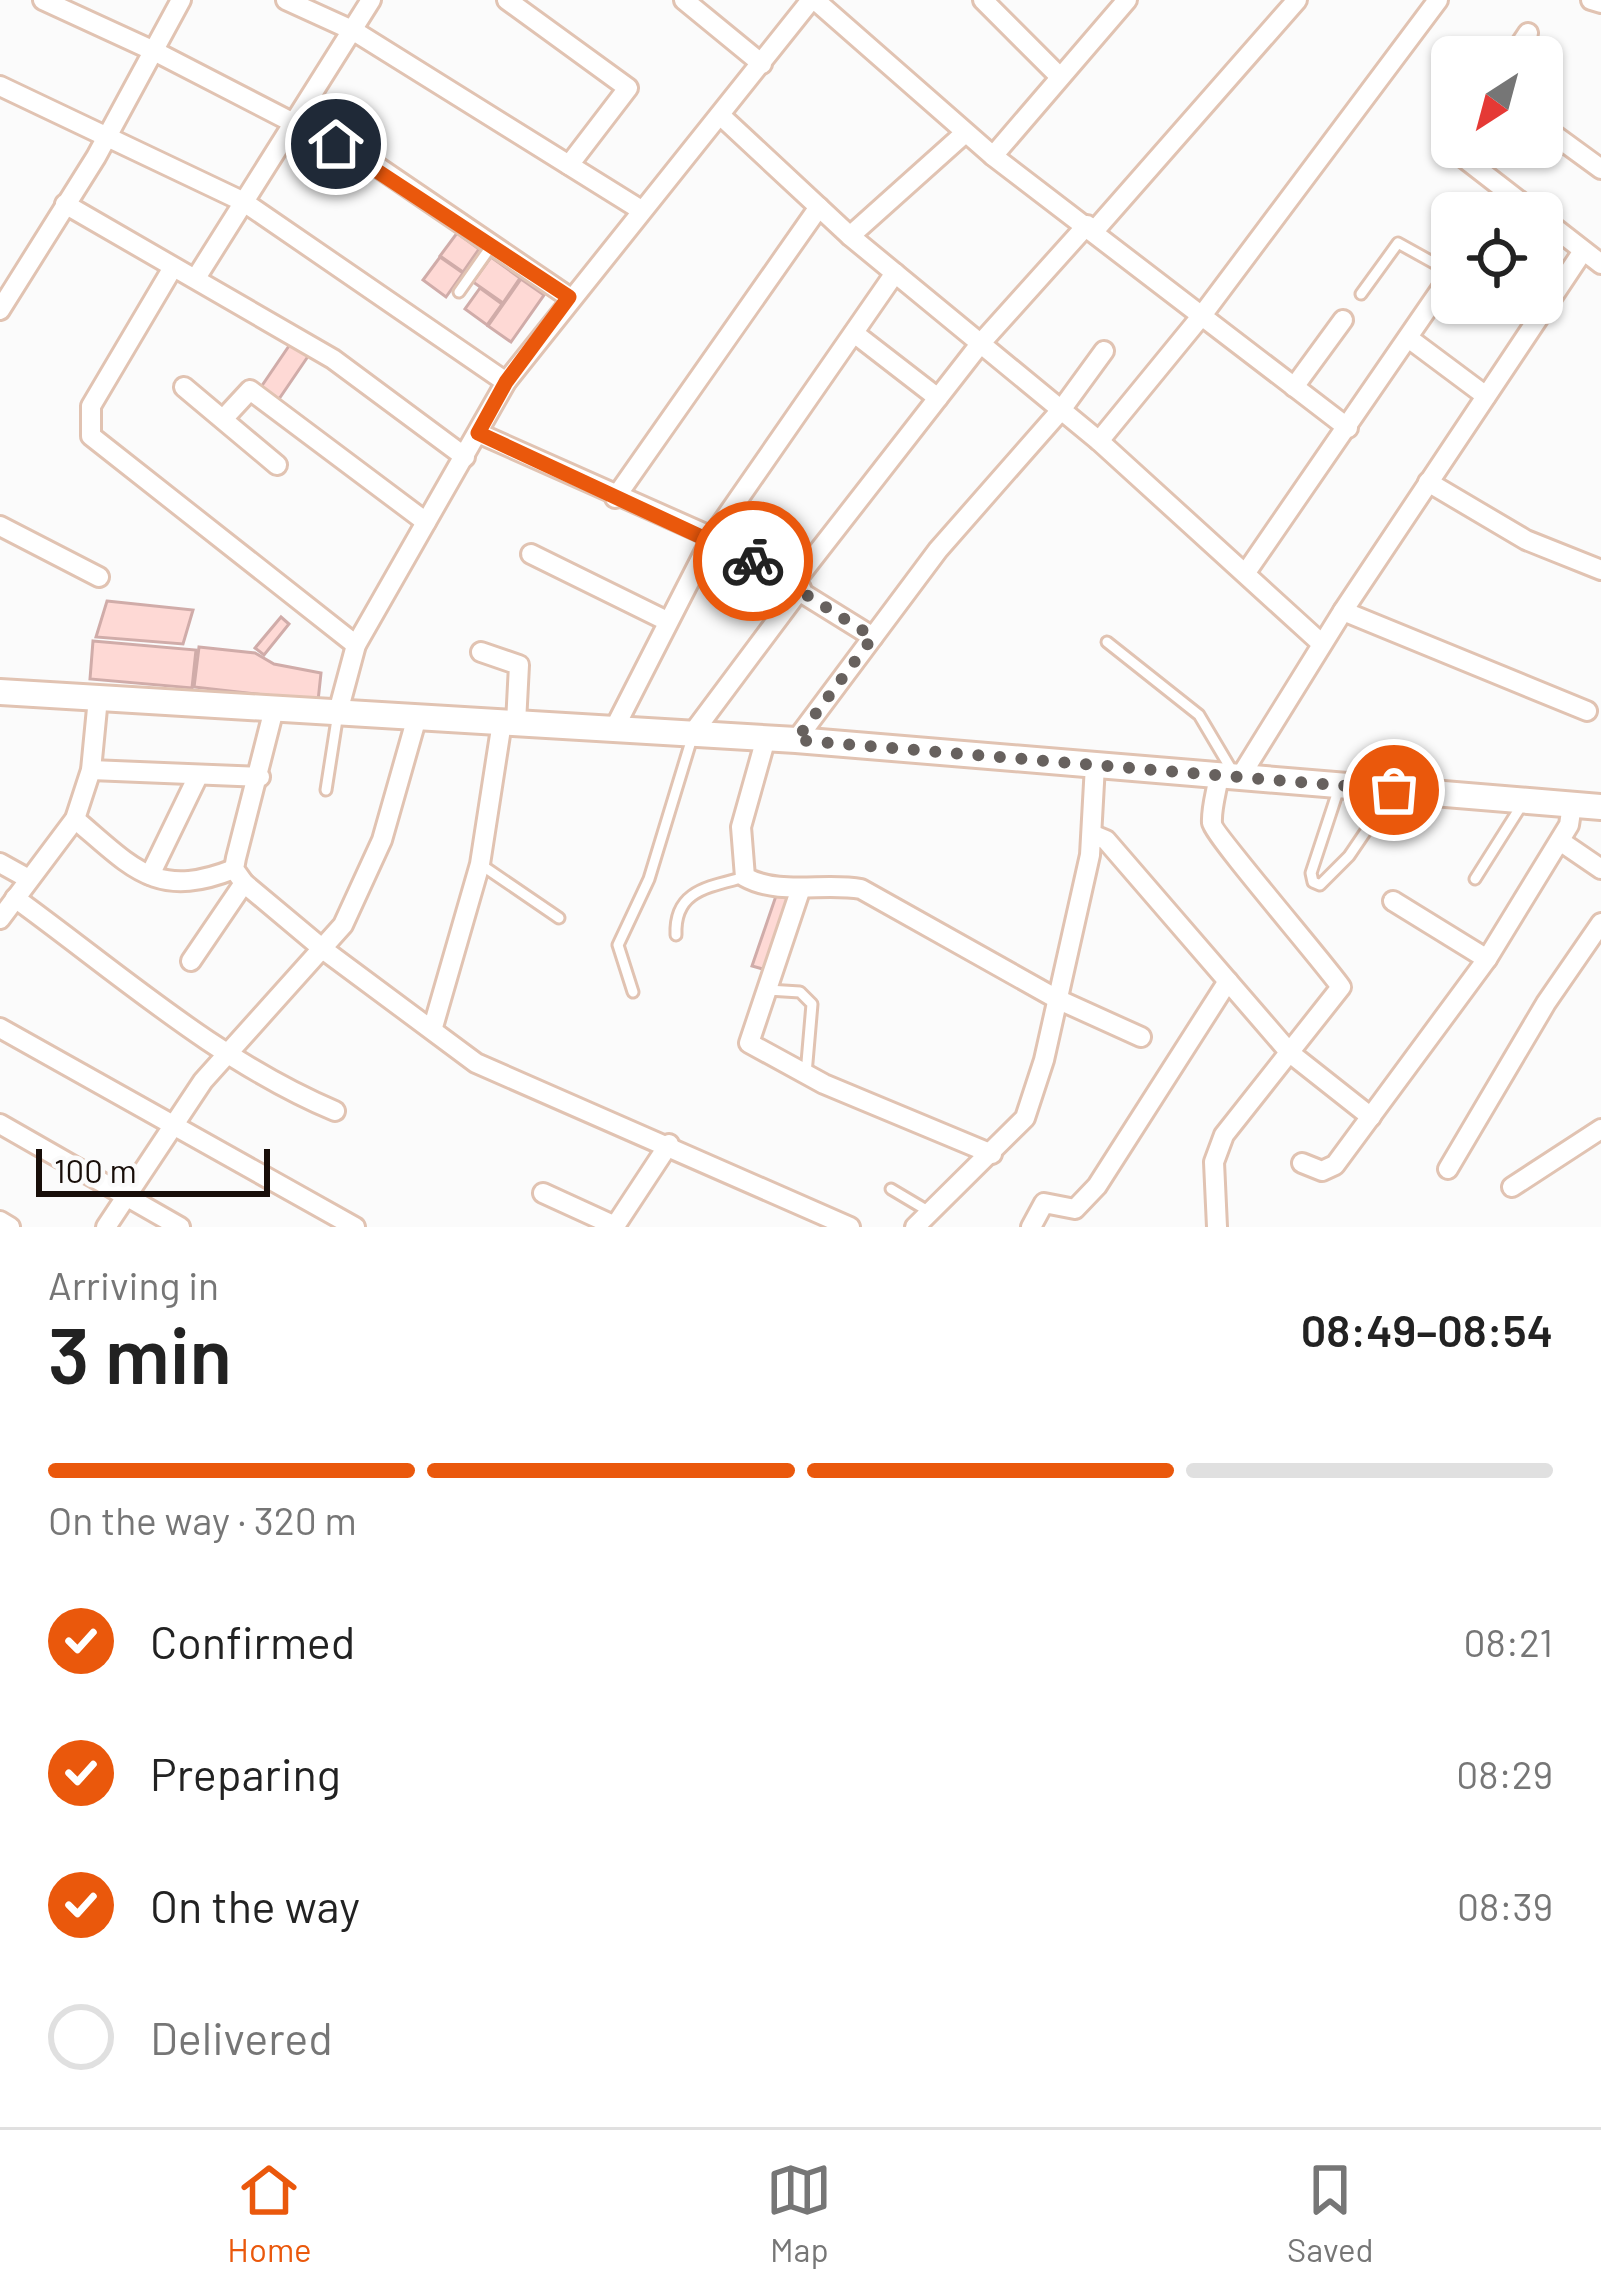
<!DOCTYPE html>
<meta charset="utf-8">
<style>
:root{--surface:#fff;--page:#f6f6f6;--text:#222;--muted:#767676;--line:#e0e0e0;--accent:#ea580c}
body{margin:0;font-family:Barlow,sans-serif;background:var(--page);color:var(--text);height:100vh;display:flex;flex-direction:column;font-size:45px;white-space:nowrap}
*{box-sizing:border-box;margin:0}
p{font-size:39px;color:var(--muted)}
.icon{flex:none;width:66px;height:66px;fill:none;stroke:currentColor;stroke-width:2;stroke-linecap:round;stroke-linejoin:round}
.map{position:relative;height:1227px;overflow:hidden}
.drawer{display:flex;flex-direction:column;background:var(--surface);flex:1}
.drawer>*{flex:none}
.needle{width:78px;rotate:216deg}
.fabs{position:absolute;left:1431px;top:36px;display:grid;gap:24px}
.fabs a{display:grid;place-items:center;width:132px;height:132px;border-radius:18px;background:var(--surface);box-shadow:0 3px 9px #0004;font-size:60px}
.scale{position:absolute;left:36px;bottom:30px;width:234px;box-sizing:border-box;padding-left:12px;border:6px solid #180e09;border-top:0;font-size:33px;line-height:42px;white-space:nowrap;color:#180e09;-webkit-text-stroke:9px #fbfbfb;paint-order:stroke}
.pin{position:absolute;display:grid;place-items:center;width:102px;height:102px;color:#fff;margin:-51px;border:6px solid #fff;border-radius:50%;box-shadow:0 3px 12px #0007}
.courier{position:absolute;display:grid;place-items:center;width:120px;height:120px;margin:-60px;border:9px solid #ea580c;border-radius:50%;background:#fff;color:#222;box-shadow:0 3px 15px #0007}
.overview em{font-style:normal;font-weight:600}
.overview div{display:flex;flex-direction:column-reverse}
.overview{display:flex;align-items:center;justify-content:space-between;height:204px;padding:0 48px}
h1{font-size:78px;font-weight:600;line-height:90px}
.bar{display:grid;grid-template-columns:repeat(4,1fr);gap:18px 12px;align-content:center;height:144px;padding:0 48px}
.bar i{height:15px;border-radius:9px;background:var(--line)}
.bar .active{background:var(--accent)}
.bar p{grid-column:span 4}
ol{padding:0 48px;list-style:none}
li{display:flex;align-items:center;gap:36px;height:132px}
li p{margin-inline-start:auto}
li .icon{padding:12px;border-radius:50%;background:var(--accent);color:#fff;stroke-width:4}
li:last-child{color:var(--muted)}
li i{width:66px;height:66px;border:6px solid var(--line);border-radius:50%}
.dock{display:flex;justify-content:space-around;align-items:center;height:168px;border-top:3px solid var(--line);background:var(--surface);font-size:33px;color:var(--muted)}
.dock a{display:grid;justify-items:center;gap:6px}
.dock .active{color:var(--accent)}
.map>svg:first-child{display:block}
.building{fill:#fed9d5;stroke:#d0aca9;stroke-width:3}
.lines{fill:none;stroke-linecap:round;stroke-linejoin:round}
.service-casing{stroke:#e1c3b2;stroke-width:15}
.minor-casing{stroke:#e1c3b2;stroke-width:24}
.tertiary-casing{stroke:#e1c3b2;stroke-width:30}
.service{stroke:#fff;stroke-width:9}
.minor{stroke:#fff;stroke-width:18}
.tertiary{stroke:#fff;stroke-width:24}
.done{stroke:#67615e;stroke-width:12;stroke-dasharray:0 21.6}
.route{stroke:#ea580c;stroke-width:15}
</style>
<div class="map">
<svg width="1601" height="1227" viewBox="0 0 1601 1227">
<rect width="100%" height="100%" fill="#fbfbfb"/>
<g class="building">
<path d="M457 233 479 249 463 272 440 256Z"/>
<path d="M440 257 463 273 446 297 423 280Z"/>
<path d="M491 257 520 278 503 303 473 282Z"/>
<path d="M521 279 544 295 511 342 488 326Z"/>
<path d="M480 288 502 304 487 325 465 309Z"/>
<path d="M293 340 311 352 279 399 261 387Z"/>
<path d="M107 601 193 610 183 644 96 637Z"/>
<path d="M281 617 289 624 264 655 255 648Z"/>
<path d="M93 641 196 650 192 688 90 679Z"/>
<path d="M199 647 255 653 274 664 321 673 318 701 194 687Z"/>
<path d="M778 890 791 894 766 970 752 966Z"/>
</g>
<g class="lines">
<g class="service-casing">
<g id="service">
<path d="M459 292 492 245"/>
<path d="M1361 294 1398 243 1452 273"/>
<path d="M1107 642 1199 715 1234 774"/>
<path d="M1339 788 1311 873 1313 882 1320 885 1349 856 1391 794"/>
<path d="M326 790 338 713"/>
<path d="M480 864 559 918"/>
<path d="M1475 879 1523 803"/>
<path d="M676 935C674 890 709 887 745 877"/>
<path d="M768 990 800 992 812 1004 806 1074"/>
<path d="M633 992 618 945 649 879 692 738"/>
<path d="M891 1189 928 1211"/>
</g>
</g>
<g class="minor-casing">
<g id="minor">
<path d="M43 0 156 52 375 165 569 297"/>
<path d="M286 0 354 31 641 210"/>
<path d="M507 0 628 88 569 165"/>
<path d="M684 0 762 64"/>
<path d="M815 0 993 156 1348 428"/>
<path d="M983 0 1060 77"/>
<path d="M1591 0 1601 3"/>
<path d="M1512 57 1528 33"/>
<path d="M0 86 244 202 506 382"/>
<path d="M720 115 850 236 1099 441 1322 644"/>
<path d="M1542 126 1601 169"/>
<path d="M1447 145 1535 213"/>
<path d="M993 156 1127 0"/>
<path d="M65 204 333 359 465 457"/>
<path d="M1489 213 1505 191"/>
<path d="M1542 218 1601 264"/>
<path d="M1095 230 1297 0"/>
<path d="M850 236 965 133"/>
<path d="M172 269 91 406V436L356 645"/>
<path d="M196 278 371 0"/>
<path d="M0 310 96 157 181 0"/>
<path d="M854 333 938 398"/>
<path d="M1411 340 1486 396"/>
<path d="M184 387 277 465"/>
<path d="M1294 387 1343 320"/>
<path d="M225 417 250 390 426 522"/>
<path d="M478 433 712 537 873 637"/>
<path d="M1099 441 1203 314 1438 0"/>
<path d="M1428 482 1526 540 1601 570"/>
<path d="M615 498 819 207"/>
<path d="M0 526 99 577"/>
<path d="M531 554 667 621"/>
<path d="M1247 571 1452 273"/>
<path d="M793 584 980 344 1087 225"/>
<path d="M1343 611 1587 711"/>
<path d="M481 652 519 665 516 723"/>
<path d="M274 709 236 858 234 869 244 883 324 950 476 1063 850 1227"/>
<path d="M338 712 356 645 506 382 811 0"/>
<path d="M614 729 712 537 895 273"/>
<path d="M692 734 801 588"/>
<path d="M766 738 741 827 745 877C779 896 825 882 861 889L1057 999 1141 1037"/>
<path d="M796 740 938 550 1061 410 1104 351"/>
<path d="M91 770 260 777"/>
<path d="M1240 777 1343 611 1583 251"/>
<path d="M75 819C133 868 156 900 234 869"/>
<path d="M1094 835 1106 840 1290 1053 1371 1117"/>
<path d="M1560 841 1601 869"/>
<path d="M0 863 27 878"/>
<path d="M150 875 198 776"/>
<path d="M801 888 749 1043 824 1084 992 1154"/>
<path d="M15 898C117 972 218 1062 335 1111"/>
<path d="M1393 901 1487 959"/>
<path d="M0 919 75 819 91 770 98 698"/>
<path d="M191 961 244 883"/>
<path d="M433 1027 480 864 502 722"/>
<path d="M0 1028 355 1227"/>
<path d="M0 1124 180 1227"/>
<path d="M1302 1163 1322 1171 1335 1165 1487 959 1569 825 1572 805"/>
<path d="M1448 1169 1546 1003 1601 923"/>
<path d="M1512 1187 1601 1129"/>
<path d="M543 1193 615 1226 669 1144"/>
<path d="M0 1221 10 1227"/>
<path d="M106 1227 203 1081 343 925 382 840 417 717"/>
<path d="M915 1227 1025 1118 1044 1060 1090 855 1095 765"/>
<path d="M1031 1227 1044 1203 1075 1209 1097 1186 1228 981"/>
<path d="M1217 1227 1214 1162 1224 1135 1341 987C1326 965 1213 834 1212 823 1211 808 1217 790 1219 775"/>
</g>
</g>
<g class="tertiary-casing">
<path id="tertiary" d="M0 692 796 740 1601 807"/>
</g>
<use href="#service" class="service"/>
<use href="#minor" class="minor"/>
<use href="#tertiary" class="tertiary"/>
</g>
<g class="lines">
<path class="done" d="M753 561 873 637 796 740 1394 790"/>
<path class="route" d="M336 144 569 297 506 382 478 433 753 561"/>
</g>
</svg>
<div class="fabs">
<a><svg class="needle" viewBox="-14 -14 28 28"><path d="M0-13l5 13h-10z" fill="#e53935"/><path d="M0 13l5-13h-10z" fill="#767676"/></svg></a>
<a><svg class="icon" aria-label="locate" viewBox="0 0 24 24"><circle cx="12" cy="12" r="6"/><path d="M12 2v4M12 18v4M2 12h4M18 12h4"/></svg></a>
</div>
<div class="scale">100 m</div>
<div class="pin" style="left:1394px;top:790px;background:#ea580c"><svg class="icon" aria-label="bag" viewBox="0 0 24 24"><path d="M5 8h14l-1 12H6zM9 8a3 3 0 0 1 6 0"/></svg></div>
<div class="pin" style="left:336px;top:144px;background:#1f2937"><svg class="icon" aria-label="home" viewBox="0 0 24 24"><path d="M3 11l9-7 9 7M6 9v11h12V9"/></svg></div>
<div class="courier" style="left:753px;top:561px"><svg class="icon" aria-label="bike" viewBox="0 0 24 24"><circle cx="6" cy="16" r="4"/><circle cx="18" cy="16" r="4"/><path d="M6 16l4-8h5l3 8M10 8l3 8H6M13 5h3"/></svg></div>
</div>
<section class="drawer">
<div class="overview"><div><h1>3 min</h1><p>Arriving in</p></div><em>08:49–08:54</em></div>
<div class="bar"><i class="active"></i><i class="active"></i><i class="active"></i><i></i><p>On the way · 320 m</p></div>
<ol>
<li><svg class="icon" aria-label="check" viewBox="0 0 24 24"><path d="M5 12l5 5 9-10"/></svg>Confirmed<p>08:21</p></li>
<li><svg class="icon" aria-label="check" viewBox="0 0 24 24"><path d="M5 12l5 5 9-10"/></svg>Preparing<p>08:29</p></li>
<li><svg class="icon" aria-label="check" viewBox="0 0 24 24"><path d="M5 12l5 5 9-10"/></svg>On the way<p>08:39</p></li>
<li><i></i>Delivered</li>
</ol>
</section>
<nav class="dock">
<a class="active"><svg class="icon" aria-label="home" viewBox="0 0 24 24"><path d="M3 11l9-7 9 7M6 9v11h12V9"/></svg>Home</a>
<a><svg class="icon" aria-label="map" viewBox="0 0 24 24"><path d="M3 6l6-2 6 2 6-2v14l-6 2-6-2-6 2zM9 4v14M15 6v14"/></svg>Map</a>
<a><svg class="icon" aria-label="saved" viewBox="0 0 24 24"><path d="M7 4h10v16l-5-4-5 4z"/></svg>Saved</a>
</nav>
